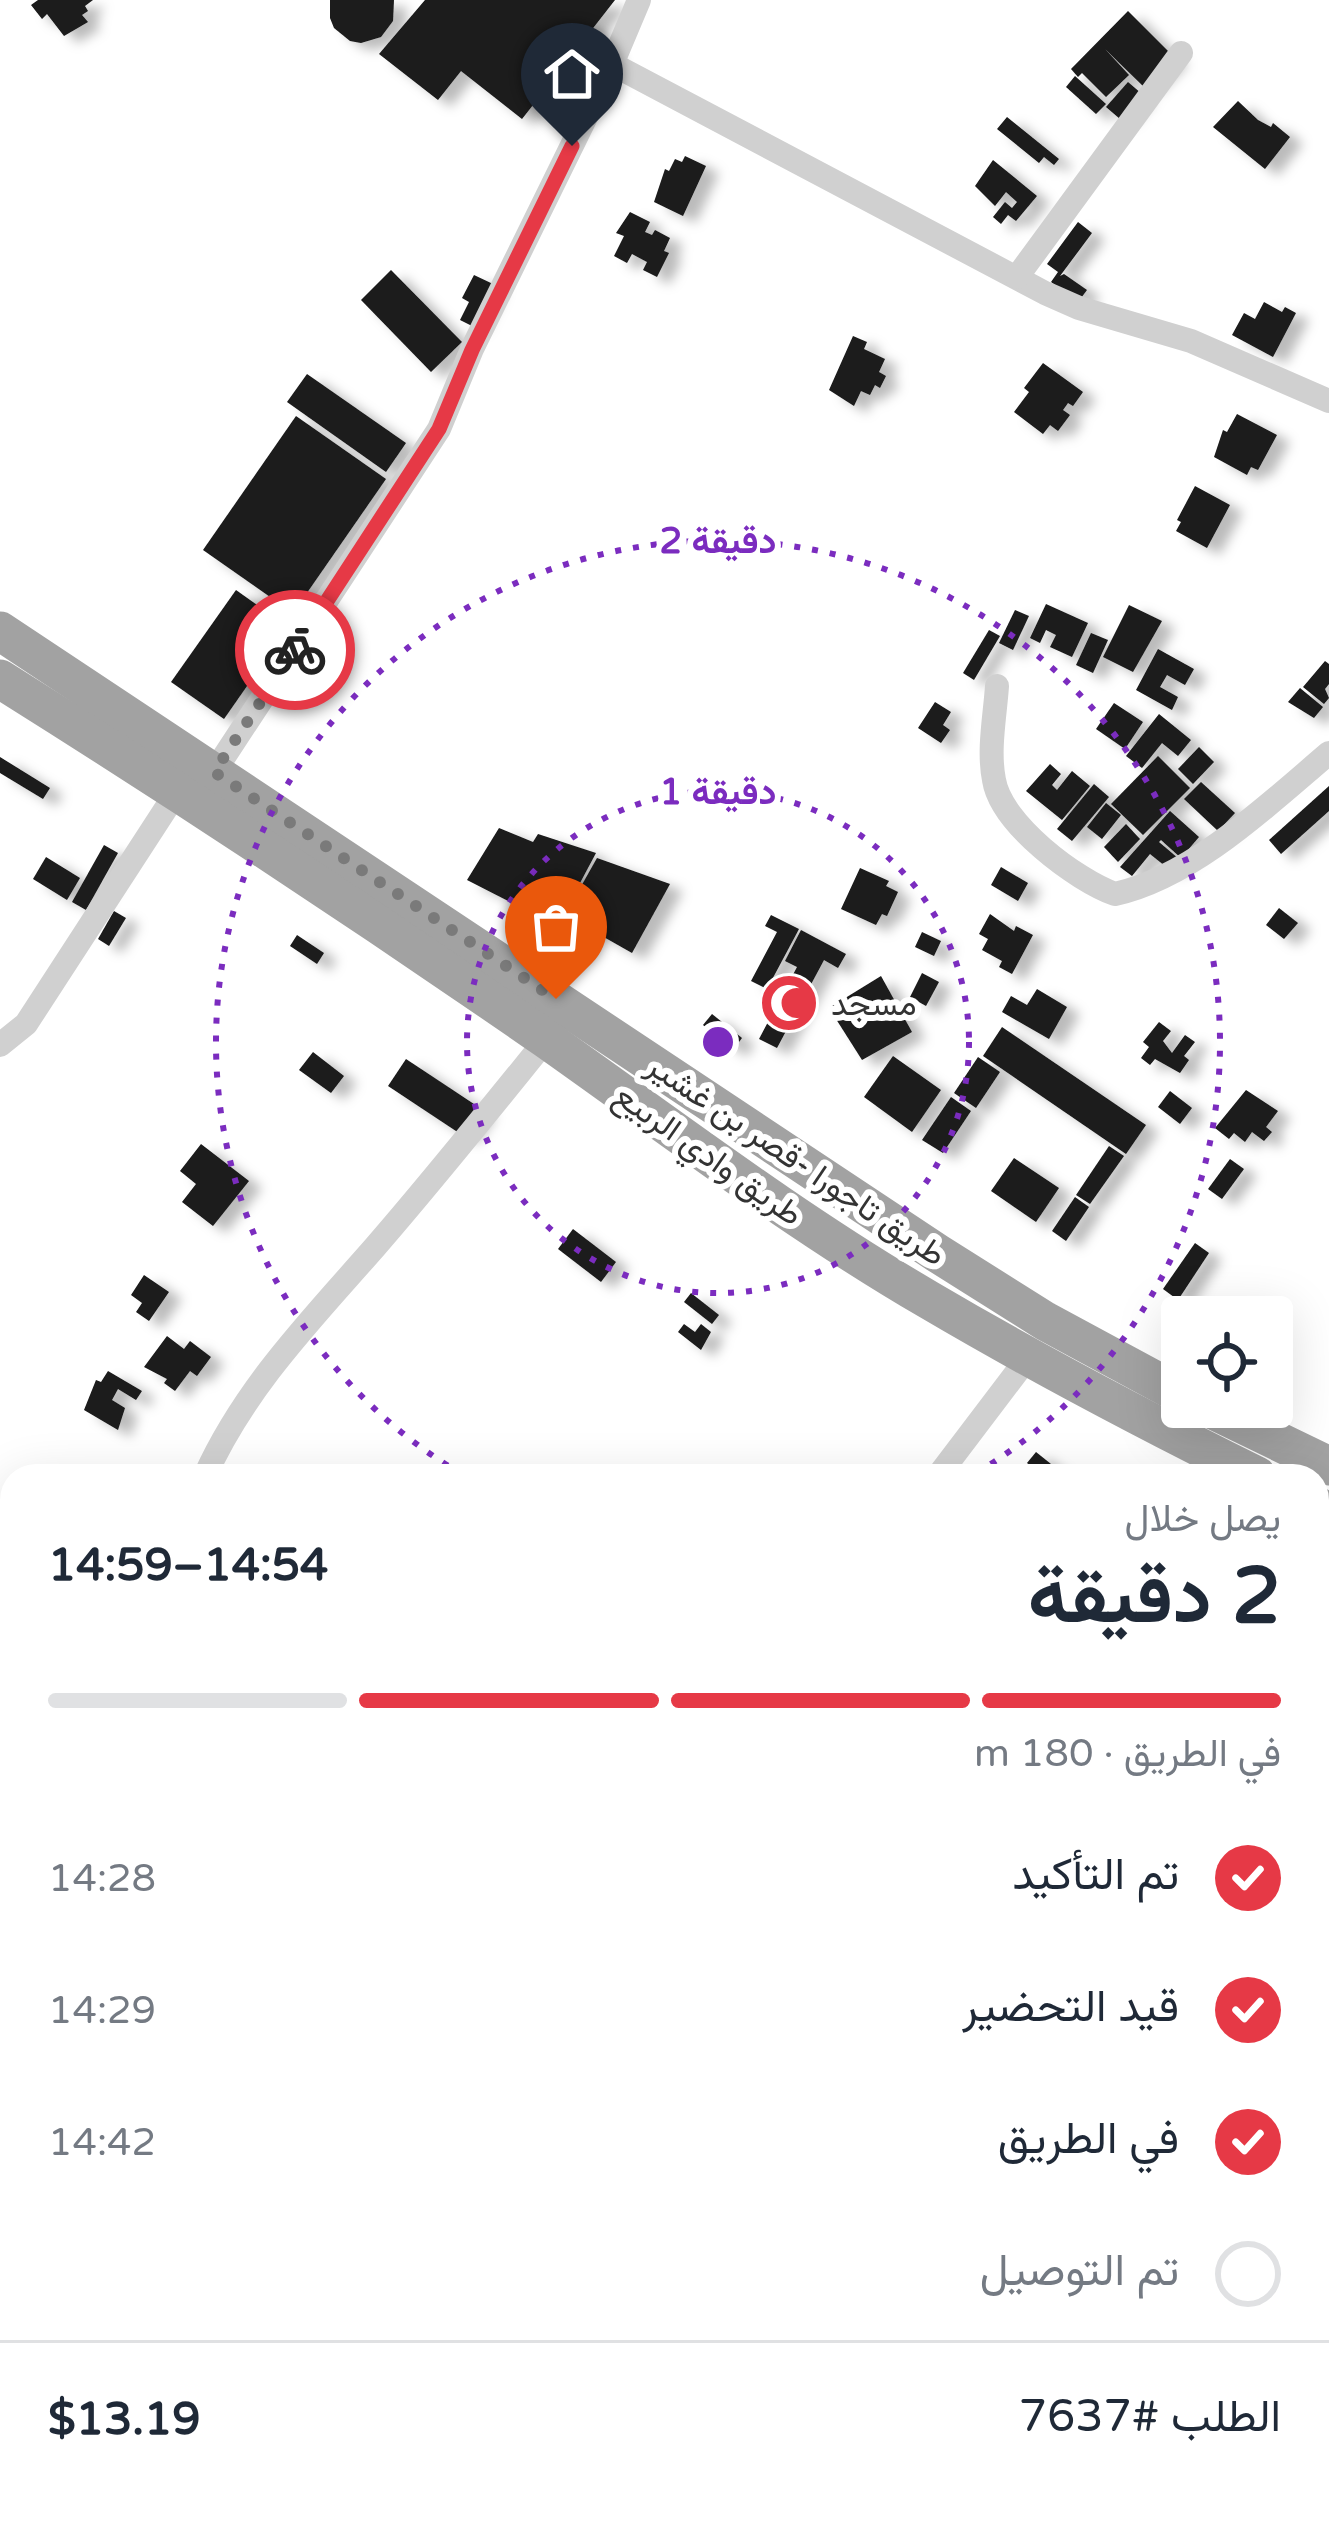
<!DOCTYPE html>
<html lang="ar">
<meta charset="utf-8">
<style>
:root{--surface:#fff;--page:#f2f2f3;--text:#1f2937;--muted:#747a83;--line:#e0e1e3;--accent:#e63946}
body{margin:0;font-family:"Varela Round",Vazirmatn,sans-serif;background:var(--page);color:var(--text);direction:rtl;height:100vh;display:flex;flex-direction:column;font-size:45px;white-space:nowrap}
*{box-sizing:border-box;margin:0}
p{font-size:39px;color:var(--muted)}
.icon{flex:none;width:66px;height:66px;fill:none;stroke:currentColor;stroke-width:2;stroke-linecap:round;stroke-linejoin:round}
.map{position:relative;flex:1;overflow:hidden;direction:ltr}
.sheet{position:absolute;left:0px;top:1464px;width:1329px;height:1059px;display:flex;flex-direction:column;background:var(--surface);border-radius:36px 36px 0 0;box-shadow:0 12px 48px #0002;direction:rtl}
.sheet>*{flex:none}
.controls{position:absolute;left:1161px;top:1296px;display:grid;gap:24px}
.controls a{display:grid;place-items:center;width:132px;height:132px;border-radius:12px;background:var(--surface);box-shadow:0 12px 48px #0002;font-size:60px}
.pin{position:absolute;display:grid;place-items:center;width:102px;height:102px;color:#fff;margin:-123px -51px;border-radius:50% 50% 50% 0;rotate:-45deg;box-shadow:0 0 12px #0007}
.pin .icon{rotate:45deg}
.courier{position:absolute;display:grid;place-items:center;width:120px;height:120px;margin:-60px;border:9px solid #e63946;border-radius:50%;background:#fff;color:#222;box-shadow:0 3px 15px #0007}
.summary em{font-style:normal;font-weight:700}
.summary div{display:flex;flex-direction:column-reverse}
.summary{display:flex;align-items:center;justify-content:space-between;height:204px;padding:0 48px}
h1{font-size:78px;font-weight:700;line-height:90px}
.bar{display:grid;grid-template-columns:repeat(4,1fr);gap:18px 12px;align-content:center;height:144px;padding:0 48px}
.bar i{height:15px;border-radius:9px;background:var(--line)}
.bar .active{background:var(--accent)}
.bar p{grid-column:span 4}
.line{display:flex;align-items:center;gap:30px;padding:0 48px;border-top:3px solid var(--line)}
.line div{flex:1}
ol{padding:0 48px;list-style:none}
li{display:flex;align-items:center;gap:36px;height:132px}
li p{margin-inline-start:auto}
li .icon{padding:12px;border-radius:50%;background:var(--accent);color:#fff;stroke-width:4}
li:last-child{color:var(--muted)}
li i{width:66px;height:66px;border:6px solid var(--line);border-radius:50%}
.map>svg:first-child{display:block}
.building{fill:#1a1a1a;filter:url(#shadow)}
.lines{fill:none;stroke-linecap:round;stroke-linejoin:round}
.minor{stroke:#d0d0d0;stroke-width:24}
.trunk{stroke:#a2a2a2;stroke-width:39}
.done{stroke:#7a7a7a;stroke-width:12;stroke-dasharray:0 21.6}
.route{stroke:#e63946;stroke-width:15}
.ring{fill:none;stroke:#7b2cbf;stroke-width:6;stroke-dasharray:6 12}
.labels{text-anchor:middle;stroke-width:12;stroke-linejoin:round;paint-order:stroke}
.poi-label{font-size:33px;fill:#333;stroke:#fff;text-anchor:start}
.street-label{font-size:33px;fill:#333;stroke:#fff}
.centre{fill:#7b2cbf;stroke:#fff;stroke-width:6}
.ring-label{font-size:36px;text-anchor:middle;font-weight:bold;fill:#7b2cbf;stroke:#fff;stroke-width:12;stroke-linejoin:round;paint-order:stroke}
</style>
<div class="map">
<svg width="1329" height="2522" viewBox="0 0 1329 2522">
<defs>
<filter id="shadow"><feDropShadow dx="13" dy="7" stdDeviation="6" flood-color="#0004"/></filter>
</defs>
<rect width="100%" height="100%" fill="#fff"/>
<g class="building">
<path d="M38 0H93L85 6 88 11 82 15 88 22 64 36 47 14 42 19 31 5Z"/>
<path d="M330 0H394L393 21 381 37 361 43 350 41 334 28 330 18Z"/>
<path d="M425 0H615L522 119 461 71 438 100 379 54Z"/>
<path d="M1128 11 1175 58 1145 88 1105 49 1129 75 1106 97 1082 73 1078 77 1071 69Z"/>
<path d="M1075 76 1106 104 1096 114 1066 87Z"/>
<path d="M1128 82 1142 94 1120 119 1106 107Z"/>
<path d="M1238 101 1258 120 1271 127 1273 123 1290 137 1265 169 1213 127Z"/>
<path d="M1007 117 1059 159 1054 165 1044 157 1039 163 997 129Z"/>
<path d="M685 156 706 166 683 216 654 202 665 169 669 171 675 159 682 162Z"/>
<path d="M993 160 1037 196 1016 221 1008 215 1001 224 993 217 1005 202 1012 208 1017 202 1006 192 995 206 975 186Z"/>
<path d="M630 212 650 222 645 232 652 235 655 230 670 238 664 251 669 253 657 277 643 270 647 262 632 254 627 263 614 256 624 236 616 233Z"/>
<path d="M1078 222 1092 233 1060 276 1064 274 1087 290 1078 302 1051 282 1058 272 1047 264Z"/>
<path d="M391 270 462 342 431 372 361 300Z"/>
<path d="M474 275 493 284 472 326 460 320 469 302 462 298Z"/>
<path d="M1264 302 1282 312 1285 307 1296 313 1273 357 1232 335 1244 313 1255 319Z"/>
<path d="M853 336 867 342 864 349 885 359 879 372 886 376 880 388 875 385 870 395 861 391 854 406 829 390Z"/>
<path d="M1043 363 1083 392 1073 406 1068 403 1063 410 1070 415 1058 431 1050 425 1043 434 1014 412 1029 392 1024 388Z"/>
<path d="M307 374 406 443 386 472 287 402Z"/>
<path d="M1237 414 1277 435 1258 470 1251 467 1247 475 1214 457 1223 430 1227 432Z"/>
<path d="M296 416 386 479 293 613 203 550Z"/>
<path d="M1195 486 1230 505 1207 548 1176 531 1181 522 1177 520Z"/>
<path d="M236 590 288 627 224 719 171 682Z"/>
<path d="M1046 604 1088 623 1072 657 1050 647 1056 635 1046 630 1040 643 1030 638Z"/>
<path d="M1129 605 1162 621 1133 672 1103 657Z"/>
<path d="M1015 610 1029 616 1013 650 999 643Z"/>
<path d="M989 630 1000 636 974 680 963 673Z"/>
<path d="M1091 633 1108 640 1093 673 1076 665Z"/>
<path d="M1158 649 1194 669 1185 685 1167 675 1160 687 1178 697 1172 710 1136 690Z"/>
<path d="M1325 661 1329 664V684L1325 689 1329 698 1324 704 1303 687Z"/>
<path d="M1300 688 1323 707 1314 718 1288 702Z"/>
<path d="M935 702 951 712 943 725 950 730 941 743 918 728Z"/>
<path d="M1114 703 1143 722 1125 749 1096 729Z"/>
<path d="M1159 714 1191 740 1178 756 1162 743 1142 768 1126 756Z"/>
<path d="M1199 747 1214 762 1193 784 1178 769Z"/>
<path d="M1158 756 1190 788 1143 835 1111 804Z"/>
<path d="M0 757 50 788 43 799 0 773Z"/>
<path d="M1050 764 1061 774 1052 785 1057 790 1072 771 1090 786 1062 820 1026 791Z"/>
<path d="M1201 782 1235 813 1218 831 1184 799Z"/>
<path d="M1094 784 1109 797 1072 841 1057 829Z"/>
<path d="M1329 786V811L1281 854 1269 840Z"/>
<path d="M1106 803 1121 815 1102 839 1087 827Z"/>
<path d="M1170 811 1199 837 1181 858 1161 840 1159 842 1179 859 1170 870 1150 854 1132 876 1120 867Z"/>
<path d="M1126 824 1140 839 1118 862 1104 847Z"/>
<path d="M499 828 533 842 538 834 596 853 557 926 467 880Z"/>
<path d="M104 845 118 853 86 910 72 902Z"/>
<path d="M46 857 80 878 67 900 33 879Z"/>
<path d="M597 858 670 884 632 953 565 915Z"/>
<path d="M1001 867 1028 883 1018 901 991 885Z"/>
<path d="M860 868 889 881 886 886 898 892 887 916 882 914 876 925 841 909Z"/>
<path d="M1279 908 1298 923 1284 939 1266 925Z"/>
<path d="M114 911 126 918 109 946 98 939Z"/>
<path d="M990 914 1014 931 1016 926 1033 935 1012 974 999 967 1002 961 982 950 988 939 979 934Z"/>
<path d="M771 915 799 929 767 989 751 981 777 932 765 926Z"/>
<path d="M801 930 846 954 838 968 824 960 777 1048 759 1039 797 967 785 961Z"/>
<path d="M922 932 941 941 934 956 915 947Z"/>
<path d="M297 935 324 953 317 964 290 946Z"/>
<path d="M922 973 939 982 926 1006 910 997Z"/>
<path d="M881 976 912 1032 862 1060 829 1008Z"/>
<path d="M1037 989 1067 1007 1049 1039 1002 1012 1011 996 1027 1005Z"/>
<path d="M712 1014 742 1038 733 1050 703 1025Z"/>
<path d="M1159 1022 1171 1031 1163 1041 1172 1053 1185 1035 1195 1042 1184 1056 1189 1060 1180 1073 1155 1059 1150 1065 1141 1058 1149 1047 1143 1042Z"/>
<path d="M1002 1027 1146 1125 1126 1154 983 1056Z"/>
<path d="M313 1052 344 1076 331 1093 299 1070Z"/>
<path d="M893 1056 941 1090 912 1132 864 1097Z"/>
<path d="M978 1057 1000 1072 976 1108 954 1093Z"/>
<path d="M406 1059 483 1110 465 1137 388 1086Z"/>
<path d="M1246 1090 1278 1111 1266 1127 1272 1132 1264 1141 1252 1132 1245 1142 1234 1133 1229 1139 1215 1128Z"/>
<path d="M1170 1091 1192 1108 1180 1124 1158 1107Z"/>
<path d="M951 1097 971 1111 943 1153 922 1140Z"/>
<path d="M201 1144 249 1181 213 1226 182 1202 196 1184 180 1171Z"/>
<path d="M1109 1146 1124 1156 1090 1204 1076 1195Z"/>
<path d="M1014 1158 1059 1188 1036 1222 991 1191Z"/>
<path d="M1230 1159 1244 1169 1222 1199 1208 1189Z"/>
<path d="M1075 1197 1089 1207 1066 1241 1052 1231Z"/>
<path d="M573 1229 616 1262 601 1282 558 1249Z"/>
<path d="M1195 1243 1209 1253 1178 1300 1163 1289Z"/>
<path d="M144 1275 169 1292 149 1321 136 1312 142 1303 131 1295Z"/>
<path d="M691 1293 719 1315 712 1324 684 1302Z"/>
<path d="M684 1324 695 1332 701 1324 711 1332 701 1350 678 1332Z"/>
<path d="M167 1336 184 1349 190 1341 211 1357 197 1376 190 1371 175 1391 164 1383 167 1379 144 1367Z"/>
<path d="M108 1371 142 1391 136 1400 118 1389 112 1400 125 1408 118 1430 84 1410 96 1380 101 1382Z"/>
<path d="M1036 1452 1061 1472 1058 1476H1043L1027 1463Z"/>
<path d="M1317 2218 1329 2228V2257L1317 2264Z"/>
</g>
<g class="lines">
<g class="minor">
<path d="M612 64 1045 293 1079 308 1191 341 1329 401"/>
<path d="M1017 277 1181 53"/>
<path d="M997 686C995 716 988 750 994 780 1001 824 1076 880 1115 894 1193 877 1270 803 1329 753"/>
<path d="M214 772 439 429 472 349 612 64 639 0"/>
<path d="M0 1045 26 1024 178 790"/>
<path d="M205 1476C245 1387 312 1319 375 1247 434 1179 490 1109 546 1040"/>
<path d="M938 1476 1029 1356"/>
<path d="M0 2043 12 2026"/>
<path d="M1317 2135 1329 2121"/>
<path d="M1040 2522 1046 2511"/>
<path d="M1283 2522 1287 2511"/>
</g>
<g class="trunk">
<path d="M0 631 937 1253 1045 1321 1182 1395"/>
<path d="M0 679C185 795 367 915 546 1039 672 1128 795 1222 929 1300 1036 1363 1146 1421 1257 1476"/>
<path d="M1207 1407 1329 1466"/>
<path d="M1317 1506 1329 1512"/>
</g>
</g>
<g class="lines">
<path class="done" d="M295 650 214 772 556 999"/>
<path class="route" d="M295 650 439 429 472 350 572 146"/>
</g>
<g class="ring">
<circle cx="718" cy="1042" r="251"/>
<path d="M463 1475A502 502 0 1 1 973 1475"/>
</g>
<defs>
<g id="mosque-disc" transform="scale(3)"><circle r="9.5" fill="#e63946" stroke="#fff"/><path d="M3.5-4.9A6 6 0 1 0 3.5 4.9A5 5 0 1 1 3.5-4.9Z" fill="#fff"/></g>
</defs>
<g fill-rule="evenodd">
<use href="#mosque-disc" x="789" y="1003"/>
</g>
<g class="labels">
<g class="poi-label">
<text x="831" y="1015">مسجد</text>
</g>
<g class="street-label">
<text transform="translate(709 1154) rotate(35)" y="12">طريق وادي الربيع</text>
<text transform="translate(797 1159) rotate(34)" y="12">طريق تاجورا -قصر بن غشير</text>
</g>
</g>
<circle cx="718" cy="1042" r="18" class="centre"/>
<g class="ring-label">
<text x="718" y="553">2 دقيقة</text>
<text x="718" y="804">1 دقيقة</text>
</g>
</svg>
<div class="controls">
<a><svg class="icon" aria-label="locate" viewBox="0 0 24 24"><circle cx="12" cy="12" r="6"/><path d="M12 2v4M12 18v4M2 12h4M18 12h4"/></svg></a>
</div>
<div class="pin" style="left:556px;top:999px;background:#ea580c"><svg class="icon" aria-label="bag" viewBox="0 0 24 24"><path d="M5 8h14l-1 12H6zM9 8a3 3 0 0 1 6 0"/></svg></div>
<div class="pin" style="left:572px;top:146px;background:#1f2937"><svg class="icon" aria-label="home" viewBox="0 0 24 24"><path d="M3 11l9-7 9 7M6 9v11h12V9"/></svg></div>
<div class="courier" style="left:295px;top:650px"><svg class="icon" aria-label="bike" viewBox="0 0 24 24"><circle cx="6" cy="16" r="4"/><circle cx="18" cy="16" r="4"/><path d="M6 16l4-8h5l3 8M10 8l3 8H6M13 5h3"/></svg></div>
<section class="sheet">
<div class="summary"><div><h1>2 دقيقة</h1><p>يصل خلال</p></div><em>14:54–14:59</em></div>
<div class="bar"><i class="active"></i><i class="active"></i><i class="active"></i><i></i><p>في الطريق · 180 m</p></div>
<ol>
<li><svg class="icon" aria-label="check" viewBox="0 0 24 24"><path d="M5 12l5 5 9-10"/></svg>تم التأكيد<p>14:28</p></li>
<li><svg class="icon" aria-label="check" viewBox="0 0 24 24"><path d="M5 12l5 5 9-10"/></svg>قيد التحضير<p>14:29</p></li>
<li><svg class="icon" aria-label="check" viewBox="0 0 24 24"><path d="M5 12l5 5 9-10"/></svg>في الطريق<p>14:42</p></li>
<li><i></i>تم التوصيل</li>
</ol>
<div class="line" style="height:156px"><div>الطلب #7637</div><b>$13.19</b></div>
</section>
</div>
